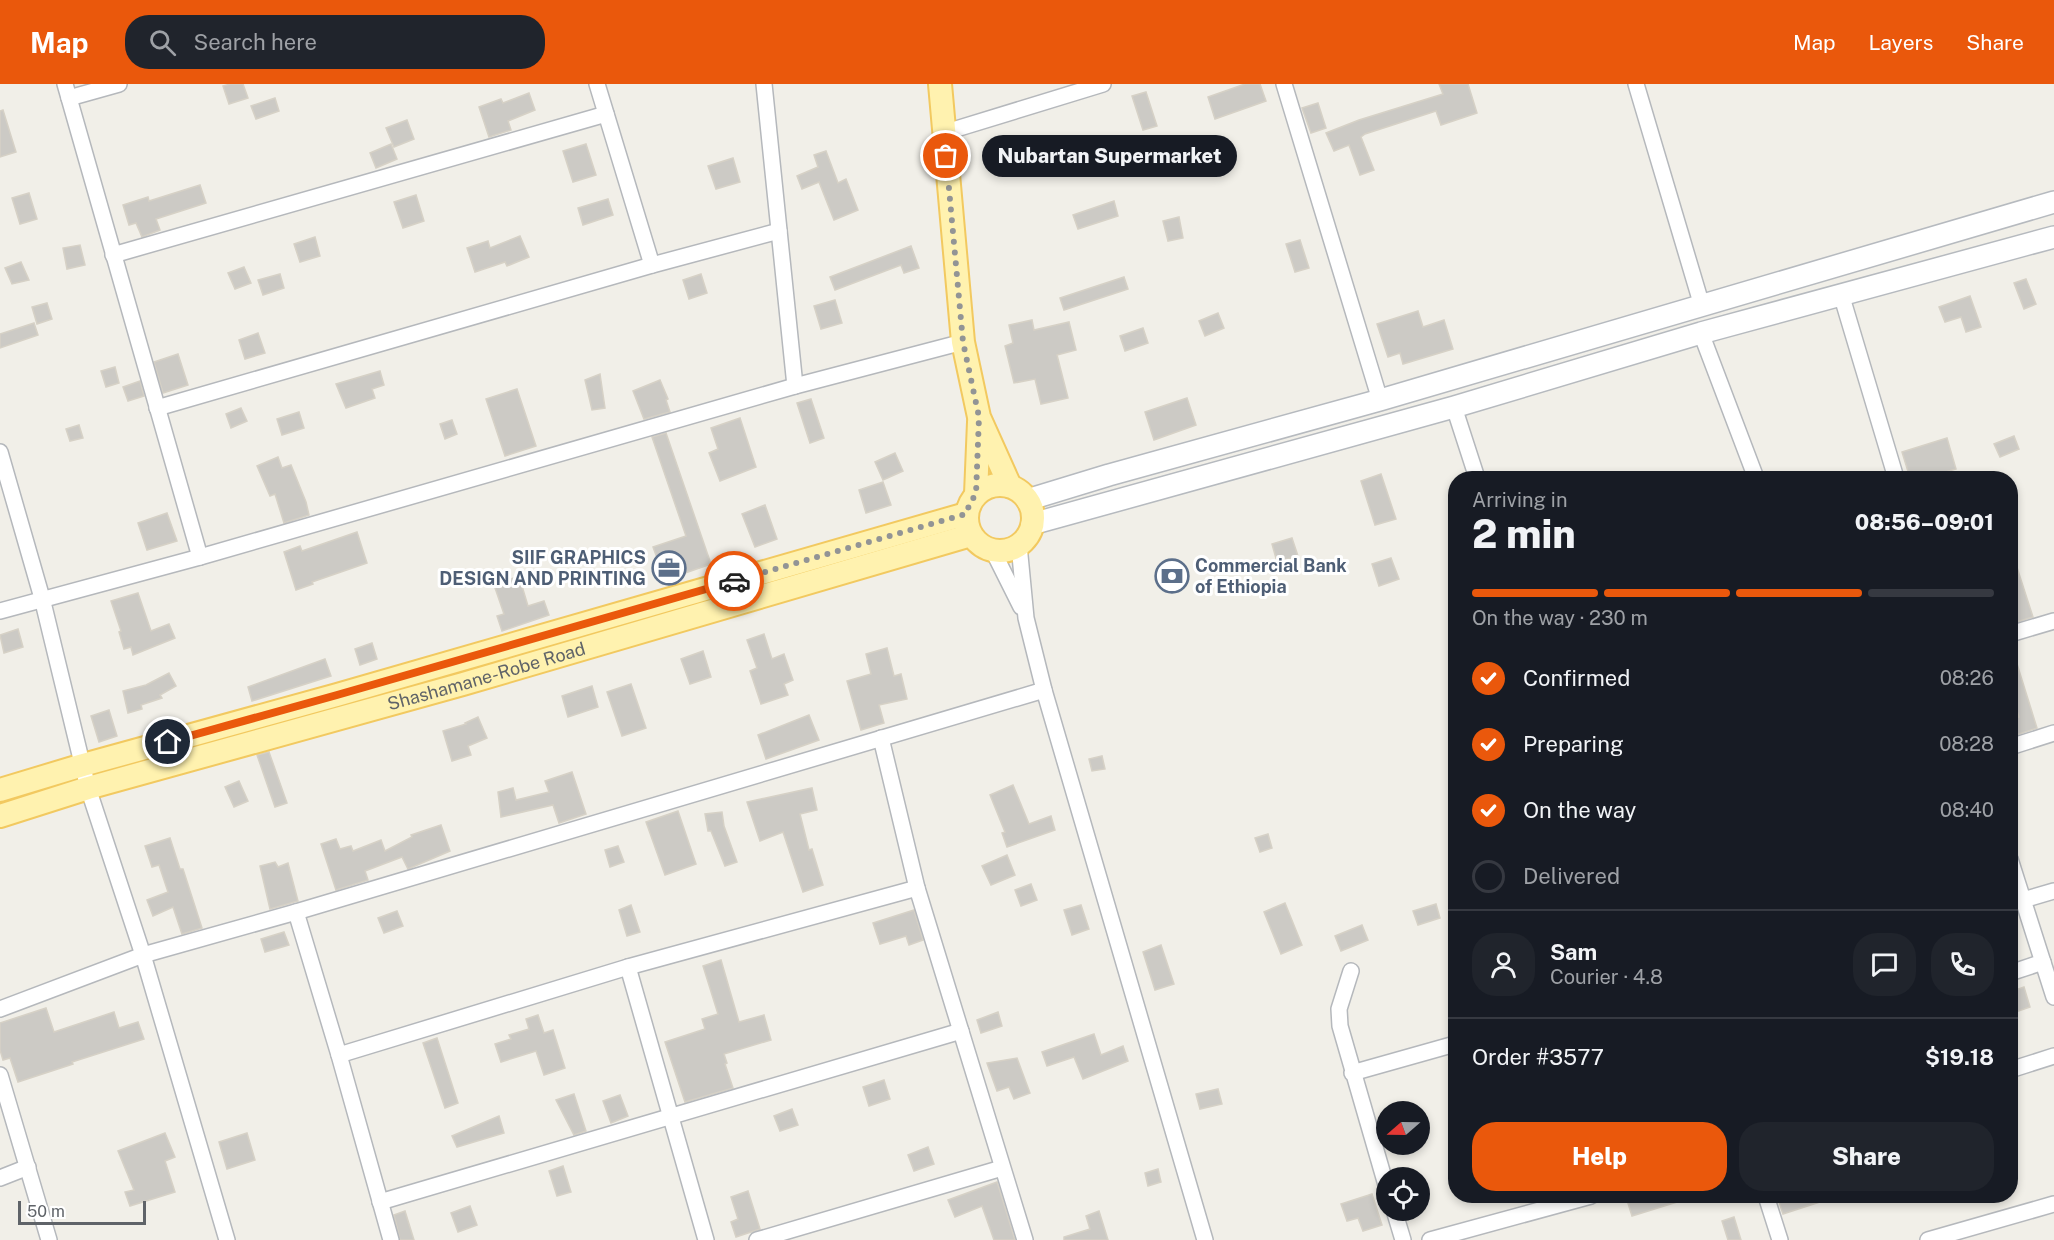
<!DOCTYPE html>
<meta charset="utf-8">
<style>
:root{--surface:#171b24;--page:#20242c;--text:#f1f3f6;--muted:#9ea1a6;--line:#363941;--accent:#ea580c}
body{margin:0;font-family:"Public Sans",sans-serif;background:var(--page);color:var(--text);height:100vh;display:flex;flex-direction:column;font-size:22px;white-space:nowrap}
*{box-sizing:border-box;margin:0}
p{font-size:20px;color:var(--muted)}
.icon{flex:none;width:33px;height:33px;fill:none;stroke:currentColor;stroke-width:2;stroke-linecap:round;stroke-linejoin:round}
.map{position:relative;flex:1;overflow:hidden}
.drawer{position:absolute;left:1448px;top:387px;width:570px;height:732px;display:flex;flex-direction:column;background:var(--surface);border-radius:24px;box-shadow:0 3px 9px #0003}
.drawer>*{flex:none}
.needle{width:39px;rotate:250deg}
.tools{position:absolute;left:1376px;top:1017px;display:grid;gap:12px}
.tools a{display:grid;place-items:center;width:54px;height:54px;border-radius:50%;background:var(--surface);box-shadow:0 3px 9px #0003;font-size:30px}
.scale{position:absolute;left:18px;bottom:15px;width:128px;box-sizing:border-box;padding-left:6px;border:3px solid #5f6368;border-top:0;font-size:16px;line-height:21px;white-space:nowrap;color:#5f6368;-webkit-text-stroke:4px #fff;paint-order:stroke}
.pin{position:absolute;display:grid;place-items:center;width:51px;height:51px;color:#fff;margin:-26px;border:3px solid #fff;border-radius:50%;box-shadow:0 2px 6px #0007}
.courier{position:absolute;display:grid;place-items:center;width:60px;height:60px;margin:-30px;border:4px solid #ea580c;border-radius:50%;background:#fff;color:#222;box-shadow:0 2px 8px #0007}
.bubble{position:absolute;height:42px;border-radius:21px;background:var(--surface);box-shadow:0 3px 9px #0003;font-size:20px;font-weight:800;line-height:42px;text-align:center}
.overview em{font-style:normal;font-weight:800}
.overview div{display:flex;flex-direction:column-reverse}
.overview{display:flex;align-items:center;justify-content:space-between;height:102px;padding:0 24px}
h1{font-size:39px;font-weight:800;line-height:45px}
.bar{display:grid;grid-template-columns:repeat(4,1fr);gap:9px 6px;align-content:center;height:72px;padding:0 24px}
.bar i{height:8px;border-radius:4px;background:var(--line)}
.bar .active{background:var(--accent)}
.bar p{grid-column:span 4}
.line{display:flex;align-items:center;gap:15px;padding:0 24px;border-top:2px solid var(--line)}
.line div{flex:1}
.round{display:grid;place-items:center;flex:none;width:63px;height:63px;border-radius:24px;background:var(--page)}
ol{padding:0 24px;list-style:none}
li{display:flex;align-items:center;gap:18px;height:66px}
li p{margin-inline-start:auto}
li .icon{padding:6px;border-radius:50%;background:var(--accent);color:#fff;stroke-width:4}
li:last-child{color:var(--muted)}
li i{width:33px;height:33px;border:3px solid var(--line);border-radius:50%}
.cta{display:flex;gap:12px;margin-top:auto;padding:12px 24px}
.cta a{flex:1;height:69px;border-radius:24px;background:var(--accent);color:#fff;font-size:24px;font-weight:800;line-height:69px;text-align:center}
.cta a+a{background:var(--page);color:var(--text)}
header{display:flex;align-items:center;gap:36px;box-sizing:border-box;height:84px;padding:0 30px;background:var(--accent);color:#fff}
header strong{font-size:28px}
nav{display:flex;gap:33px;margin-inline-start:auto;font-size:21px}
.search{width:420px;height:54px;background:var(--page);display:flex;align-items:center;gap:15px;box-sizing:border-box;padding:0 21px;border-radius:24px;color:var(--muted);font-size:22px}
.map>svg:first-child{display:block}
.building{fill:#cccac5;stroke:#d6d1c6;stroke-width:1.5}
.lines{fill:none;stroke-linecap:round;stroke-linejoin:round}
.street-casing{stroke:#b5b8bc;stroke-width:18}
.secondary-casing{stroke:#b6babf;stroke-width:24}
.primary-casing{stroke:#f2c960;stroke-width:26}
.street{stroke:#fff;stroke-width:15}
.secondary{stroke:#fff;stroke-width:21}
.primary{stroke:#fff2af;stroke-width:22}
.done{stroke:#929495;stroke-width:6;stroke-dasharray:0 10.8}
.route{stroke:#ea580c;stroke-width:8}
.labels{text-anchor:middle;stroke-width:6;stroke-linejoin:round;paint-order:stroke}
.service-label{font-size:18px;font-weight:bold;fill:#4e5e75;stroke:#fff;text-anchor:end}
.street-label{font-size:18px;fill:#5f6368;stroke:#fff}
</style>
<header>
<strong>Map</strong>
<div class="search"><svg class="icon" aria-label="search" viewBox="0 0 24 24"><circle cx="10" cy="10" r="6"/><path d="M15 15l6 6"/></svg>Search here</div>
<nav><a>Map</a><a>Layers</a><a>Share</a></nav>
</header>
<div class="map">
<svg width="2054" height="1156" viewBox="0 0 2054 1156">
<rect width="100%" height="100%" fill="#f1efe8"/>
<g class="building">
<path d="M230 0H243L248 14 229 20 223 2Z"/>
<path d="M1245 0H1260L1266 17 1215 35 1208 13Z"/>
<path d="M1439 0H1468L1477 29 1441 41 1436 27 1365 50 1361 53 1374 86 1360 91 1349 61 1334 67 1326 49 1359 36 1443 10Z"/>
<path d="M1146 8 1157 42 1143 46 1132 12Z"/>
<path d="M529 9 535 26 508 37 511 46 489 53 479 23 501 15 503 19Z"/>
<path d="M275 14 279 27 256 35 251 22Z"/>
<path d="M1318 19 1326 44 1311 49 1302 24Z"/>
<path d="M3 26 16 68 0 73V27Z"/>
<path d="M407 36 414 55 394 63 386 44Z"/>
<path d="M391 60 397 75 376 84 370 69Z"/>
<path d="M586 60 596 91 573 98 563 67Z"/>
<path d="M826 67 838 99 846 95 858 126 834 136 819 98 802 105 797 92 818 83 814 71Z"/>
<path d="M1083 69 1086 84 1068 87 1065 72Z"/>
<path d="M733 74 740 98 716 105 708 82Z"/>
<path d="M200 101 206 119 156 135 160 146 142 153 136 139 129 141 123 121 148 113 149 117Z"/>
<path d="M29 109 37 135 20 140 12 114Z"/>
<path d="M416 111 424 137 403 144 394 118Z"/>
<path d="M608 115 613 131 583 141 578 124Z"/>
<path d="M1114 117 1118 132 1078 145 1073 131Z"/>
<path d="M1179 133 1183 154 1168 157 1163 137Z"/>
<path d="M520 152 529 173 507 182 505 178 475 188 467 164 488 157 490 164Z"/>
<path d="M315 153 320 172 300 178 294 160Z"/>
<path d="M1300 156 1309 184 1295 188 1286 160Z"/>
<path d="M80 161 85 181 67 185 63 164Z"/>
<path d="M911 162 919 184 904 189 901 181 835 206 830 193Z"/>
<path d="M21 178 29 196 12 200 5 184Z"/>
<path d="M244 183 251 199 235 205 228 189Z"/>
<path d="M280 190 284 204 263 211 258 196Z"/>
<path d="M701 190 707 209 689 215 683 196Z"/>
<path d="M1124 193 1128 205 1064 226 1060 214Z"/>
<path d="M2026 195 2036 220 2024 225 2014 199Z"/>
<path d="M1970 212 1981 243 1966 248 1961 233 1945 238 1939 223Z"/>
<path d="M835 216 842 239 821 245 814 222Z"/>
<path d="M47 219 52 235 37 240 32 223Z"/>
<path d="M1418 227 1423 243 1444 236 1453 265 1403 280 1400 269 1388 273 1377 240Z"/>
<path d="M1218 229 1224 244 1205 252 1199 237Z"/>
<path d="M1032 236 1034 246 1069 238 1076 266 1057 271 1068 314 1041 320 1035 295 1014 299 1005 262 1013 259 1009 241Z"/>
<path d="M34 239 38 251 0 264V250Z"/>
<path d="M1143 244 1148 259 1125 267 1120 252Z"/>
<path d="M258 249 265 269 245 275 239 256Z"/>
<path d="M178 270 188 301 163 309 154 278Z"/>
<path d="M115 283 119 299 106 303 101 287Z"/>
<path d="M380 287 384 301 372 305 375 314 346 324 336 300Z"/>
<path d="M600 290 605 324 592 326 585 296Z"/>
<path d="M660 296 668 315 666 316 670 328 644 335 633 307Z"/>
<path d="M140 297 144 312 128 317 123 303Z"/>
<path d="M517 305 536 362 505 372 486 315Z"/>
<path d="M1187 314 1196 341 1154 356 1145 328Z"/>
<path d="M811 315 824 354 810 359 797 319Z"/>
<path d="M241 324 247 337 231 344 226 330Z"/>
<path d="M299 328 304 344 282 351 277 335Z"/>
<path d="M740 334 756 383 720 397 709 369 718 365 711 344Z"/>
<path d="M452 336 457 350 445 355 440 340Z"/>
<path d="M79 341 83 354 70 357 66 345Z"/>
<path d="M666 349 711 480 665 496 653 463 686 452 652 353Z"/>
<path d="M2014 352 2019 365 2000 373 1994 360Z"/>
<path d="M1947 354 1956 385 1924 394H1910L1902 368Z"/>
<path d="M895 369 903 387 883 396 875 378Z"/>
<path d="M278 373 282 384 291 381 306 418 309 431 284 439 275 410 270 412 257 382Z"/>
<path d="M1381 390 1396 435 1375 441 1361 397Z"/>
<path d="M883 398 891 421 866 429 859 406Z"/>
<path d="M765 421 777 455 755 463 742 430Z"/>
<path d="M167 429 177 457 147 466 138 439Z"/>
<path d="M357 448 367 479 312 498 313 500 296 506 284 468 300 462 302 467Z"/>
<path d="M1292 454 1298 472 1277 478 1272 460Z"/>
<path d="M2013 471 2033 533 2016 538 2010 519V472Z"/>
<path d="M1391 474 1399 495 1379 502 1372 480Z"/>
<path d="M519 492 528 522 544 517 549 531 502 547 497 532 504 530 494 501Z"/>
<path d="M138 509 151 547 169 540 175 554 133 571 131 563 124 565 119 548 121 547 111 517Z"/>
<path d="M18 545 23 563 4 569 0 551Z"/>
<path d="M764 550 772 575 784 570 793 596 784 600 788 611 761 620 750 587 757 584 747 556Z"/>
<path d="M372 559 377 575 360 581 355 565Z"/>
<path d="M887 564 894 592 901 590 907 615 879 621 884 639 861 646 847 597 871 590 866 570Z"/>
<path d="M703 567 711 593 690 600 681 575Z"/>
<path d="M2010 567H2013L2037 644 2010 653V636L2019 633 2010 605Z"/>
<path d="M325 575 331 592 252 617 248 603Z"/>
<path d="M169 589 176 602 160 611 162 614 141 621 142 625 128 629 123 607 146 601Z"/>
<path d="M631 600 646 644 622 652 607 608Z"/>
<path d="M592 602 598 623 568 633 562 612Z"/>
<path d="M109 626 117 652 99 658 91 632Z"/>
<path d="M809 631 819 656 766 675 758 651Z"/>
<path d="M478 633 487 654 468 662 471 671 452 677 443 647 466 640 465 639Z"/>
<path d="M269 668 287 719 275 723 257 671Z"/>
<path d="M1102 672 1105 685 1092 687 1089 675Z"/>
<path d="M572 688 586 730 559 739 553 721 501 733 498 708 513 704 516 716 549 708 545 697Z"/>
<path d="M239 697 248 717 234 723 225 703Z"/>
<path d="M1013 701 1029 740 1051 732 1055 746 1007 763 1002 749 1005 748 990 711Z"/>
<path d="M812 704 817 726 800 730 809 766 812 765 823 801 803 808 783 748 760 757 747 718Z"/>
<path d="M678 727 696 780 665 791 646 738Z"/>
<path d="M722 728 724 742 737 778 725 782 711 747H708L705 730Z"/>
<path d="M441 741 450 767 408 785 402 773 365 787 368 796 336 806 321 760 336 755 340 765 351 762 353 767 381 756 385 767 412 753 411 751Z"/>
<path d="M1268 750 1272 764 1260 768 1255 754Z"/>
<path d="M170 754 180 785H183L202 844 182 850 173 823 153 832 147 816 168 808 159 781 152 783 145 762Z"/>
<path d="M618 762 624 778 610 783 605 766Z"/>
<path d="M1007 771 1015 791 991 801 982 782Z"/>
<path d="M275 778 278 783 288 779 298 817 270 825 260 782Z"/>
<path d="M1031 800 1037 816 1021 822 1015 806Z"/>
<path d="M1285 819 1302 861 1281 870 1264 828Z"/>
<path d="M1436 820 1440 834 1418 841 1413 827Z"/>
<path d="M631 821 640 848 627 852 619 826Z"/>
<path d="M1081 821 1089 845 1072 851 1064 826Z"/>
<path d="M914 826 923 856 909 861 906 852 880 860 873 839Z"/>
<path d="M397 827 403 842 384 849 378 834Z"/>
<path d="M1362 841 1368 856 1341 867 1335 852Z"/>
<path d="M284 848 289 861 265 868 261 855Z"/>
<path d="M1161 861 1174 900 1155 906 1143 868Z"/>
<path d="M721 876 739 938 764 931 771 956 724 970 727 979 725 980 733 1004 685 1018 665 958 705 945 702 935 718 930 703 882Z"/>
<path d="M2024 903 2030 923 2010 930V908Z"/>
<path d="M46 924 54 948 114 928 119 944 138 938 144 955 72 978 73 980 18 998 10 974 3 976 0 966V939Z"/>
<path d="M998 928 1002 942 981 949 977 936Z"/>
<path d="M538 931 544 949 553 946 565 984 544 991 536 967 501 978 495 960 511 955 509 951 529 945 526 935Z"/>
<path d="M1094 950 1101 971 1123 962 1128 977 1083 995 1074 973 1047 982 1042 968Z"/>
<path d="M437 954 458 1019 445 1024 423 959Z"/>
<path d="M1017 974 1030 1009 1014 1015 1009 1003 997 1007 987 979Z"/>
<path d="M884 996 890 1015 869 1022 863 1003Z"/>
<path d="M1218 1005 1222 1020 1200 1025 1196 1010Z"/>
<path d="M574 1010 586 1047 574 1051 556 1016Z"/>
<path d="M620 1011 628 1032 611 1039 603 1017Z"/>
<path d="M792 1025 798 1041 780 1047 774 1032Z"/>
<path d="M499 1032 504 1049 457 1063 452 1052Z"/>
<path d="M165 1049 175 1073 165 1077 175 1108 130 1122 125 1108 134 1106 118 1067Z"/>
<path d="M247 1049 255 1076 227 1085 219 1058Z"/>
<path d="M928 1063 934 1080 914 1087 908 1071Z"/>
<path d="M563 1082 571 1108 557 1112 549 1087Z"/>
<path d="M1158 1085 1161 1098 1148 1102 1145 1089Z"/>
<path d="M997 1098 999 1104 1015 1156H994L982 1122 955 1133 948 1116Z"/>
<path d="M748 1107 760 1145 736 1153 731 1138 738 1135 731 1113Z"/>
<path d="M1372 1110 1382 1141 1363 1147 1358 1134 1347 1137 1341 1120Z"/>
<path d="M1642 1112H1687V1115L1632 1132 1627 1116Z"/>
<path d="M1777 1112H1831L1832 1114 1783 1130Z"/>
<path d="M470 1122 477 1141 458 1148 451 1129Z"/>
<path d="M405 1127 414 1156H400L394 1131Z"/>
<path d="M1099 1127 1108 1156H1064V1153L1090 1145 1086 1132Z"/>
<path d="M1734 1133 1741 1156H1728L1722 1137Z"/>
</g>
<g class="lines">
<g class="street-casing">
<g id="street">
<path d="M65 0 200 473"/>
<path d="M597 0 652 181"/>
<path d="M764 0 795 302"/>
<path d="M1284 0 1380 316"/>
<path d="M1636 0 1702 222"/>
<path d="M69 14 119 0"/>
<path d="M943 49 1103 0"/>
<path d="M113 171 606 30"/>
<path d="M1841 210 1896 394"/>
<path d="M1701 249 1756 394"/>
<path d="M1454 323 1477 394"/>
<path d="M157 324 652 181 779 147"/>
<path d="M0 368 42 514 88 704 143 871 227 1156"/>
<path d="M1019 461 1026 534 1044 606 1205 1156"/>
<path d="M993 467 1021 523"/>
<path d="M0 527 200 473 795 302 963 258"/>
<path d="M2010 550 2054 537"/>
<path d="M881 654 917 804 1025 1156"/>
<path d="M2010 663 2054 649"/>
<path d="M2010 775 2054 913"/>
<path d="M2023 816 2054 807"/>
<path d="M296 828 339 971 391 1156"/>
<path d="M628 883 706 1156"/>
<path d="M1351 887 1339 925 1340 942 1386 1101"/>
<path d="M2010 889 2043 878"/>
<path d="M0 925 143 871 296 828 1044 606"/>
<path d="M339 971 628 883 917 804"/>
<path d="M2010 986 2054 972"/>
<path d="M1352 989 1455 960"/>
<path d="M0 991 49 1156"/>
<path d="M0 1094 28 1083"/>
<path d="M1766 1112 1780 1156"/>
<path d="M380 1118 961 947"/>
<path d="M1394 1126 1403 1156"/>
<path d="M757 1156 1002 1084"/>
<path d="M1430 1156 1591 1112"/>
<path d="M1928 1156 2054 1120"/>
</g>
</g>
<g class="secondary-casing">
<g id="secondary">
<path d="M1027 416 1109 391 1380 316 2054 118"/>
<path d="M1032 440 1454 323 1701 249 2054 153"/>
</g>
</g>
<g class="primary-casing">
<g id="primary">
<path d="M940 0 963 258 979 333 1010 402"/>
<circle cx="1000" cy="434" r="33"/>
<path d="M976 410 979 338"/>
<path d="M0 706 83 681 337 611 966 430"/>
<path id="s1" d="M0 732 88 704 463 600 971 451"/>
</g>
</g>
<use href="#street" class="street"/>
<use href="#secondary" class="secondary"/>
<use href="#primary" class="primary"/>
</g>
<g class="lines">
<path class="done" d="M734 497 966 430 970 419 976 410 979 333 963 258 946 72"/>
<path class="route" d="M168 658 337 611 734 497"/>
</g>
<defs>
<g id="office-ring" transform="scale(1.725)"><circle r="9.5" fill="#fff" stroke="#5c6f8a" stroke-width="1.5"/><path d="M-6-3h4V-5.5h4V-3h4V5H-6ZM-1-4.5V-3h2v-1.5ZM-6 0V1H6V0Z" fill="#5c6f8a"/></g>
<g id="bank-ring" transform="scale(1.725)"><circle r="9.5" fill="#fff" stroke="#5c6f8a" stroke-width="1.5"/><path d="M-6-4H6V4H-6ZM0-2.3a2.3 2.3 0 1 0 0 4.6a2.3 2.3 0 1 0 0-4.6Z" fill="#5c6f8a"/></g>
</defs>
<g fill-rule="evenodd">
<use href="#office-ring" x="669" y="484"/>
<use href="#bank-ring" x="1172" y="492"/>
</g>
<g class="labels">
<g class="service-label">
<text x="646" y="480">SIIF GRAPHICS<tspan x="646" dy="21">DESIGN AND PRINTING</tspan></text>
<text x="1195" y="488" text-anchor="start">Commercial Bank<tspan x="1195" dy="21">of Ethiopia</tspan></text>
</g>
<g class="street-label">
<text dy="6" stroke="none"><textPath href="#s1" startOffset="506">Shashamane-Robe Road</textPath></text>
</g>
</g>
</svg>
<div class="tools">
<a><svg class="needle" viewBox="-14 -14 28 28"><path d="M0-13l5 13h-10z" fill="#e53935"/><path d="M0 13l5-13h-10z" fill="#9ea1a6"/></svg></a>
<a><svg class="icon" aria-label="locate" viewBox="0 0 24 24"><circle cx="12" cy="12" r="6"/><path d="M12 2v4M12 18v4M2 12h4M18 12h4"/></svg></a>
</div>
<div class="scale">50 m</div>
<div class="pin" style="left:946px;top:72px;background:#ea580c"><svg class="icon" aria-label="bag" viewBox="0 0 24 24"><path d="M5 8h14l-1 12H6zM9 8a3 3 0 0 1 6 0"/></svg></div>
<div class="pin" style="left:168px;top:658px;background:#1f2937"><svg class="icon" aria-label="home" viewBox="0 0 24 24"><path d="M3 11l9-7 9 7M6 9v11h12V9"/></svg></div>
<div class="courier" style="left:734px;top:497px"><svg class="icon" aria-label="car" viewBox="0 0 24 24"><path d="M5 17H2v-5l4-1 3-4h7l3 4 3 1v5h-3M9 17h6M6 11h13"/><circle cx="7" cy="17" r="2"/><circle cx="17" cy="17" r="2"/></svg></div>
<div class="bubble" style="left:982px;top:51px;width:255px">Nubartan Supermarket</div>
<section class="drawer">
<div class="overview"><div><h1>2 min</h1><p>Arriving in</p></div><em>08:56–09:01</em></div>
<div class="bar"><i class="active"></i><i class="active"></i><i class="active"></i><i></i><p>On the way · 230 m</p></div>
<ol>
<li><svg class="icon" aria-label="check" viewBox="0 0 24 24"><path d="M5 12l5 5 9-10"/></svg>Confirmed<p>08:26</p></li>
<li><svg class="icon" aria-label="check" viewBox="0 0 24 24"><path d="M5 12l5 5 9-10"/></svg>Preparing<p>08:28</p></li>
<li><svg class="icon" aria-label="check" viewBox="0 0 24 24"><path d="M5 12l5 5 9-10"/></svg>On the way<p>08:40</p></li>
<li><i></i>Delivered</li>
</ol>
<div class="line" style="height:108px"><a class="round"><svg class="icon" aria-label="person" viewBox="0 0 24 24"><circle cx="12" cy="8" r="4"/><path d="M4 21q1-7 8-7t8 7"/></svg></a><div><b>Sam</b><p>Courier · 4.8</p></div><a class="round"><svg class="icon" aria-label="chat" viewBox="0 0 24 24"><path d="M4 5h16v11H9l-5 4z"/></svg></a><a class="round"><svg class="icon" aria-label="phone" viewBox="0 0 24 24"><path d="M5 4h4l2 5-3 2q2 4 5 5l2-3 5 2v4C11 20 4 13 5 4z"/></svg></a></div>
<div class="line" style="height:78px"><div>Order #3577</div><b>$19.18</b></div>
<div class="cta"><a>Help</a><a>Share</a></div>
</section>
</div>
